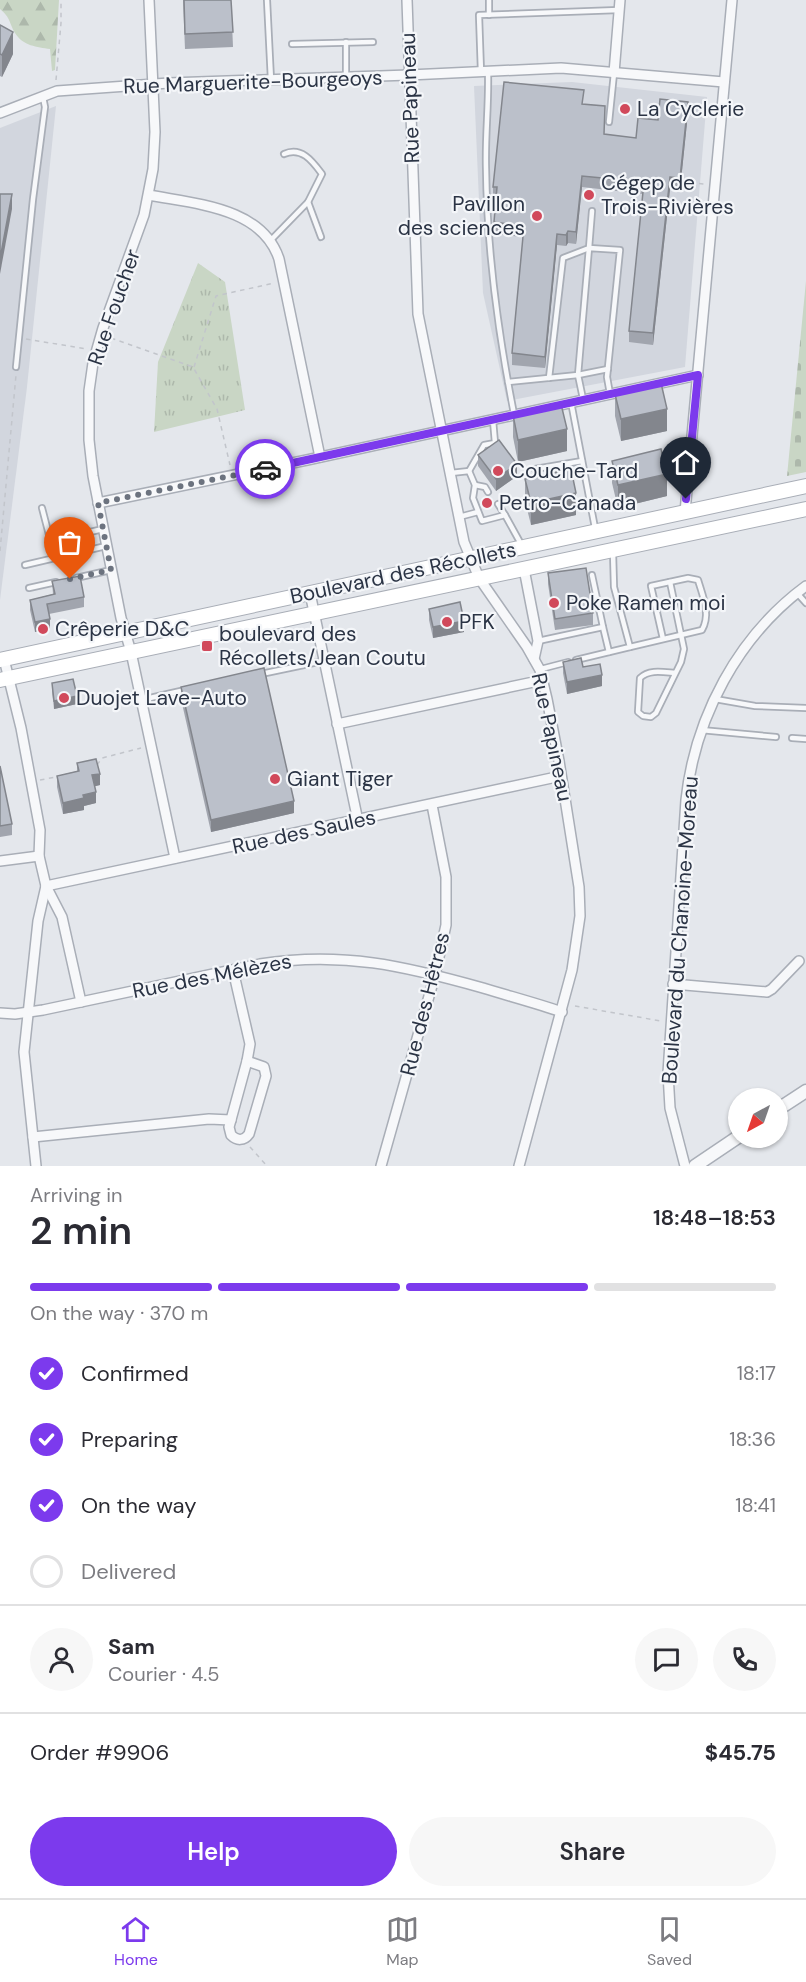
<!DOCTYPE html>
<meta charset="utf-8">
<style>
:root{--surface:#fff;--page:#f7f7f7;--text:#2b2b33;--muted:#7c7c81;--line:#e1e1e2;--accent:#7c3aed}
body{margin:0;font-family:"DM Sans",sans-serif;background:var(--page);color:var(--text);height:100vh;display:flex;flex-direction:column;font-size:22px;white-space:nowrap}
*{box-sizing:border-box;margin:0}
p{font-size:20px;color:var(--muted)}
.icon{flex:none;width:33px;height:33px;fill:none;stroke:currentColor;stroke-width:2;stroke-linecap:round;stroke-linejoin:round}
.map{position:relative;height:1166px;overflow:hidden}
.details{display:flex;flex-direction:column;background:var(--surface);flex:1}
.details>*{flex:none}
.needle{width:39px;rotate:220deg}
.tools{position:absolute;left:728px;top:1088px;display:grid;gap:12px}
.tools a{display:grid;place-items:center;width:60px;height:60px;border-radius:50%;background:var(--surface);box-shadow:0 2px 4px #0004;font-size:30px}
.pin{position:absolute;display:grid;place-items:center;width:51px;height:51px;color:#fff;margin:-62px -26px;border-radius:50% 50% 50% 0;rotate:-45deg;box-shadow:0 0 6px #0007}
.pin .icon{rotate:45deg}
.courier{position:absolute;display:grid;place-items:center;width:60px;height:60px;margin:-30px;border:4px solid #7c3aed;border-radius:50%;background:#fff;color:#222;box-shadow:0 2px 8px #0007}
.summary em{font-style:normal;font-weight:600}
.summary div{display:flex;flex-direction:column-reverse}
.summary{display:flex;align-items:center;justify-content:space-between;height:102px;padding:0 30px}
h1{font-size:39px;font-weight:600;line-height:45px}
.bar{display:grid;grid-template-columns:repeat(4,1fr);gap:9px 6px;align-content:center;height:72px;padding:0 30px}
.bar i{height:8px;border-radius:4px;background:var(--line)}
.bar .on{background:var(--accent)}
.bar p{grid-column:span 4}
.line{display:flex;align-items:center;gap:15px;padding:0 30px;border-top:2px solid var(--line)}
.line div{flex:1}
.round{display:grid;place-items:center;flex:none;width:63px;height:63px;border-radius:32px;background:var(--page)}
ol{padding:0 30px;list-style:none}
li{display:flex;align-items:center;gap:18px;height:66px}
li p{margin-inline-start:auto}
li .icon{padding:6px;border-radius:50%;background:var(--accent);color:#fff;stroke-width:4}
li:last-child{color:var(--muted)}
li i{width:33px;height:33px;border:3px solid var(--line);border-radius:50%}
.primary-button{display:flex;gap:12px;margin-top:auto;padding:12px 30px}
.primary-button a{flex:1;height:69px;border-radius:36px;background:var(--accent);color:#fff;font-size:24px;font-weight:600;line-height:69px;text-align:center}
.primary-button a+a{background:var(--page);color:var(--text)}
.menu{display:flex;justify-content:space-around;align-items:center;height:84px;border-top:2px solid var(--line);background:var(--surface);font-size:16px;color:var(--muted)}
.menu a{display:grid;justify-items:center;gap:3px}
.menu .on{color:var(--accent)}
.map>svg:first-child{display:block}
.built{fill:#d2d6de}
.forest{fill:url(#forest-firs)}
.cemetery{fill:url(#cemetery-stones)}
.park{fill:url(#park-tufts)}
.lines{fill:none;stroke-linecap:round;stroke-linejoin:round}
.service-casing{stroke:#a9aeb7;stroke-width:8}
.minor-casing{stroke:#a9aeb7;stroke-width:12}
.tertiary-casing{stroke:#a9aeb7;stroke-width:15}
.secondary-casing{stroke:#a9aeb7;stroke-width:16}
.path{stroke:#c2c5cb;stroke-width:1.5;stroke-dasharray:4.5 4.5;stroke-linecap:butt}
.service{stroke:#f7f8fa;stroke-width:4.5}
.minor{stroke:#f7f8fa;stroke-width:9}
.tertiary{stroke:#f7f8fa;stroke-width:12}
.secondary{stroke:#fff;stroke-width:14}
.wall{fill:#a1a5ae}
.shaded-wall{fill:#83868d}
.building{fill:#bbc0ca;stroke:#83868d;stroke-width:1.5}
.done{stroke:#6c737f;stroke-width:6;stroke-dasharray:0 10.8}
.route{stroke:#7c3aed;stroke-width:8}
.poi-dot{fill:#d1495b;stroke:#f4f6f9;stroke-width:2}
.labels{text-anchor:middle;stroke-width:4.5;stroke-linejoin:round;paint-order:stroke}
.street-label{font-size:21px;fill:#2b3445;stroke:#f4f6f9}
.poi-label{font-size:21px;fill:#2b3445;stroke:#f4f6f9;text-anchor:start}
</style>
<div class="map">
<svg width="806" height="1166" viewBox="0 0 806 1166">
<defs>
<pattern id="forest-firs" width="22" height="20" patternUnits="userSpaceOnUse" patternTransform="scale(1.5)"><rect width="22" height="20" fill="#c9d6c5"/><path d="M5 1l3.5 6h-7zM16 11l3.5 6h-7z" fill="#adb8ab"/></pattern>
<pattern id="cemetery-stones" width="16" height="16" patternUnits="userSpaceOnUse" patternTransform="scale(1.5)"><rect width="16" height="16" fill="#c9d6c5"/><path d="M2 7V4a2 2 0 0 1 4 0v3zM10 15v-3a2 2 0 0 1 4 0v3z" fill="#adb8ab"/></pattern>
<pattern id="park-tufts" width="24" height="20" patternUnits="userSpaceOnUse" patternTransform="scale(1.5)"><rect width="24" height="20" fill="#c9d6c5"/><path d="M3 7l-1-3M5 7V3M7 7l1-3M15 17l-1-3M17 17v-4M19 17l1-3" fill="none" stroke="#adb8ab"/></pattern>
</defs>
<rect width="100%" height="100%" fill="#e4e7ec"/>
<g class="built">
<path d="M572 82 707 97 685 367 507 401 483 293 474 86Z"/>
<path d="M56 106 27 387 0 600V128Z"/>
</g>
<path class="forest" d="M0 0H59L55 70 52 71 50 49C37 47 23 46 15 33 9 23 11 18 0 9Z"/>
<path class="cemetery" d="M806 281V472L787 476Z"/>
<path class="park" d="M198 263 225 282 245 410 154 432 158 362Z"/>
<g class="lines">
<g class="service-casing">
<g id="service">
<path d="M267 0 271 80"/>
<path d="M489 0V15"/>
<path d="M346 42V78"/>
<path d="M292 44 373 42"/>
<path d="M481 72 479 15 619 10"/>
<path d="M488 72C489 104 485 136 486 168 487 251 498 333 514 414"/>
<path d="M609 122 614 73"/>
<path d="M284 154C302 146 313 162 322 174L308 202"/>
<path d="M270 241 308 202 321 237"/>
<path d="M16 367 33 199 45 107 43 97"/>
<path d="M549 378 563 258 589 248 592 211"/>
<path d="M508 382 578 375 608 369"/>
<path d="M583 399 578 375 589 248 620 250 607 377 610 394"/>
<path d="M571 402 595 528"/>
<path d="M535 469 582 461"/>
<path d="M469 471 484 445 495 443 493 420"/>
<path d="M451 473 469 471 475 485 473 498 482 521 505 515 521 544"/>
<path d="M475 485 485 487 488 492"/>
<path d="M498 504 505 515"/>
<path d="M42 508 55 558"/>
<path d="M459 517 478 512"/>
<path d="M51 541 103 529"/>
<path d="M25 565 106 546"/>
<path d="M592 575 603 627"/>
<path d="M76 578 111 570"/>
<path d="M670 582 684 649 681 662 656 713 651 717 643 716 638 712 640 678C649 669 663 672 675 673"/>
<path d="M29 588 56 582"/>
<path d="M797 593 806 603"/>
<path d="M538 641 603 627 609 652"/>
<path d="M630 647 702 630C711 614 703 597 698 580L688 578 651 586 663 639"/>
<path d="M576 660 630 647 614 587 613 552"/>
<path d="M541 669 568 662"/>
<path d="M261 674 323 661"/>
<path d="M715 699 755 706 806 708"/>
<path d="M141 700 185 690"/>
<path d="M701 730 776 737"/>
<path d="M792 738 806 739"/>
</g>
</g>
<g class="minor-casing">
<g id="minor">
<path d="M149 0 155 132 153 169 144 215 103 328 93 363 89 391V440L93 476 121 618 131 652 175 858"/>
<path d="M407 0 418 314 464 542 479 578 527 647 540 670 547 699 559 761 579 887 580 916 572 970 519 1166"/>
<path d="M614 73 620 0"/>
<path d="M0 113 57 91 169 83 409 75 561 68 724 82"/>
<path d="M149 195C195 204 262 207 279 259L320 457"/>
<path d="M98 503 307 460 698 375"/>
<path d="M685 512 732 0"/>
<path d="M524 569 538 641 534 659"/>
<path d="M310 593 358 821"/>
<path d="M4 659 21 728 40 830 39 856 46 886 62 917 81 1002"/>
<path d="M337 724 543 680"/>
<path d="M0 861 39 856"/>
<path d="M46 886 561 776"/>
<path d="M233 970 250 1044 247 1061"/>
<path d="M673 984 767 992 772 989 799 961"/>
<path d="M0 1013 15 1014 43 1010 260 964C342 951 405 966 483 988 509 996 536 1003 562 1012"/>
<path d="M247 1061 264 1067 266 1076 249 1134C244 1141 237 1141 231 1135L229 1127Z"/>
<path d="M33 1137 209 1119 231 1120"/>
<path d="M36 1166 24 1052 38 921 46 886"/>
<path d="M381 1166 435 975 446 925V877L432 805"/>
<path d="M685 1166 670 1108 668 1073 686 800C695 717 738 636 806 586"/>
</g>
</g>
<g class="tertiary-casing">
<g id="tertiary">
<path d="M777 1110 806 1091"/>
<path d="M695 1166 738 1137"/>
</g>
</g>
<g class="secondary-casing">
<g id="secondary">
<path d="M0 660 806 486"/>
<path d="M0 680 806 509"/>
</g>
</g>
<g class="path">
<path d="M56 80 61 23V0"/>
<path d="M681 182 704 184"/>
<path d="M111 338 193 367 217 409 230 465"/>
<path d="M26 339 87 349"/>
<path d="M194 367 216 296 274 283"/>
<path d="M0 551 16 375"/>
<path d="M97 765 102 758 141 748"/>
<path d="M40 780 56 777"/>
<path d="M575 1006 661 1021"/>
<path d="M250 1147 267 1166"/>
</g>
<use href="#service" class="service"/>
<use href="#minor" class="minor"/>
<use href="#tertiary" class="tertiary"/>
<use href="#secondary" class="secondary"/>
</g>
<g class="wall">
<path d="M183 0H231L233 47 185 49Z"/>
<path d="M0 25 13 54 2 77 0 76Z"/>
<path d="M583 104 605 117 604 134 636 138 658 120 688 113 680 190 670 189 653 345 629 342V331L643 194 582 187 576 244 568 243 566 246 557 245 545 368 512 365V353L523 237 494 234 496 199 493 198V187Z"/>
<path d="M615 394 667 431 621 441 615 416Z"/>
<path d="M513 415 567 451 518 462 513 437Z"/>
<path d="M478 455 517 476 496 491 478 466Z"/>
<path d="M612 461 667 496 618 508 612 483Z"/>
<path d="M525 479 576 515 531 525 525 501Z"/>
<path d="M548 573 593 613V625L555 630 548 584Z"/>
<path d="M52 581 84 597V607L49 614 50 629 35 632 30 610V600L53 594Z"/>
<path d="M429 609 464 632 433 638 429 620Z"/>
<path d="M563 662 583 667 602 686 567 694 563 673Z"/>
<path d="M52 683 77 704 54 709 52 691Z"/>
<path d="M181 687 294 813 211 832 181 699Z"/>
<path d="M77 763 100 785 94 786 96 803 84 806V810L63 814 57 787V776L77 771Z"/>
<path d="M0 766 12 824V835L0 837Z"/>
</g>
<g class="shaded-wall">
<path d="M13 32V54L2 77V55Z"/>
<path d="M688 102V113L680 190V178Z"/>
<path d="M582 176V187L576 244V232Z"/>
<path d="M670 177V189L653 345V333Z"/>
<path d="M12 194V209L0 274V259Z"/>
<path d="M568 231V243L566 246V235Z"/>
<path d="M557 234V245L545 368V357Z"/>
<path d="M667 409V431L621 441V419Z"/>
<path d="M567 429V451L518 462V440Z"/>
<path d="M517 464V476L496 491V479Z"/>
<path d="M667 474V496L618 508V485Z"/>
<path d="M576 493V515L531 525V503Z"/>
<path d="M50 619V629L35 632V622Z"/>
<path d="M464 621V632L433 638V627Z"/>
<path d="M602 675V686L567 694V682Z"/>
<path d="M77 696V704L54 709V701Z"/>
<path d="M100 774V785L92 787V775Z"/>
<path d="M96 792V803L84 806V810L63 814V803L83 795Z"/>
<path d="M294 801V813L211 832V820Z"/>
</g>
<g class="building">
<path d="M184 0H231L233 32 185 34Z"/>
<path d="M0 25 13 32 2 55 0 54Z"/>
<path d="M504 82 584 90 582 104 605 106 604 134 636 138 638 118 658 120 660 99 688 102 680 178 670 177 653 333 629 331 644 182 582 176 576 232 568 231 566 235 557 234 545 357 512 353 524 226 494 222 497 187H493Z"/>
<path d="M0 194H12L0 259Z"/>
<path d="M661 383 667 409 621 419 615 394Z"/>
<path d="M561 404 567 429 518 440 513 415Z"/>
<path d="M499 440 517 464 496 479 478 455Z"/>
<path d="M661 449 667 474 618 485 612 461Z"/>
<path d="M571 469 576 493 531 503 525 479Z"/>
<path d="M586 568 593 613 555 619 548 573Z"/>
<path d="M80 576 84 597 47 604 50 619 35 622 30 600 55 594 52 581Z"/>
<path d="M460 602 464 621 433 627 429 609Z"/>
<path d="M581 658 583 667 600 664 602 675 567 682 563 662Z"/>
<path d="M264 668 294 801 211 820 181 687Z"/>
<path d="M73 679 77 696 54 701 52 683Z"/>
<path d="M96 759 100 774 92 775 96 792 83 795 84 798 63 803 57 776 79 771 77 763Z"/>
<path d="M0 766 12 824 0 826Z"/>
</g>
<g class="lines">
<path class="done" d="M70 579 111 570 98 503 265 469"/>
<path class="route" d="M265 469 698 375 686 499"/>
</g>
<g class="poi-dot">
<circle cx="625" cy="109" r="6"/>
<circle cx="589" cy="195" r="6"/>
<circle cx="537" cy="216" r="6"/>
<circle cx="498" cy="471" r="6"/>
<circle cx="487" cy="503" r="6"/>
<circle cx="554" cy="603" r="6"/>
<circle cx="447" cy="622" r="6"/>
<circle cx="43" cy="629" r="6"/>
<rect x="201" y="640" width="12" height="12" rx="3"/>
<circle cx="64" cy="698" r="6"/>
<circle cx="275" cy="779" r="6"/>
</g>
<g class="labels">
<g class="street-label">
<text transform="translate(253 82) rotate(-2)" y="7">Rue Marguerite-Bourgeoys</text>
<text transform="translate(410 98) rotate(-92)" y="7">Rue Papineau</text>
<text transform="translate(114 307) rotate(-71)" y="7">Rue Foucher</text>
<text transform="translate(403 573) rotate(-12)" y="7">Boulevard des Récollets</text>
<text transform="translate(552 737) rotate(78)" y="7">Rue Papineau</text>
<text transform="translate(304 832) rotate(-12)" y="7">Rue des Saules</text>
<text transform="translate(680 930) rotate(-86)" y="7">Boulevard du Chanoine-Moreau</text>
<text transform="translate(212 976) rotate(-11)" y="7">Rue des Mélèzes</text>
<text transform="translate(425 1004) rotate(-76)" y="7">Rue des Hêtres</text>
</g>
<g class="poi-label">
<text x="637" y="116">La Cyclerie</text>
<text x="601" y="190">Cégep de<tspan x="601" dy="24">Trois-Rivières</tspan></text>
<text x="525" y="211" text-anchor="end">Pavillon<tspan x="525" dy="24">des sciences</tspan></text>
<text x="510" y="478">Couche-Tard</text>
<text x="499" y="510">Petro-Canada</text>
<text x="566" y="610">Poke Ramen moi</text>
<text x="459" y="629">PFK</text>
<text x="55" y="636">Crêperie D&amp;C</text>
<text x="219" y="641">boulevard des<tspan x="219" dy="24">Récollets/Jean Coutu</tspan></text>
<text x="76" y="705">Duojet Lave-Auto</text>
<text x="287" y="786">Giant Tiger</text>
</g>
</g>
</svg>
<div class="tools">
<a><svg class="needle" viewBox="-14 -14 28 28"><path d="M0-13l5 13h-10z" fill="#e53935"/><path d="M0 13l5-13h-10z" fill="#7c7c81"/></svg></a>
</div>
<div class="pin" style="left:70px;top:579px;background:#ea580c"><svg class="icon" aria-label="bag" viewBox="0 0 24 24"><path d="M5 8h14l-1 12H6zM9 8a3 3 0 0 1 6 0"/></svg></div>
<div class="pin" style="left:686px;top:499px;background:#1f2937"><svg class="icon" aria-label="home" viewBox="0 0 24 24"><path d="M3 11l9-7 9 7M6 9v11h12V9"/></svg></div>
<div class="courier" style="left:265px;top:469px"><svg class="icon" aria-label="car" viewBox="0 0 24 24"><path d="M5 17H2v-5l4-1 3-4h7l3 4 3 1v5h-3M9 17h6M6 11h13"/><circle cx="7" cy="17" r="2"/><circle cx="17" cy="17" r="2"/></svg></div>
</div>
<section class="details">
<div class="summary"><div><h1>2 min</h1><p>Arriving in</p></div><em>18:48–18:53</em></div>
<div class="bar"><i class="on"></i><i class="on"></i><i class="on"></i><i></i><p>On the way · 370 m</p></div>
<ol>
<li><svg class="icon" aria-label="check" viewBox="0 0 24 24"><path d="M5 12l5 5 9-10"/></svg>Confirmed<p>18:17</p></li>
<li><svg class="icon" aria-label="check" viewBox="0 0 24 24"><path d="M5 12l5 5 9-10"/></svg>Preparing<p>18:36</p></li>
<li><svg class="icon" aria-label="check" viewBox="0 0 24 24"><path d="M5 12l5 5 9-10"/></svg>On the way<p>18:41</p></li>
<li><i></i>Delivered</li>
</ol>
<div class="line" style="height:108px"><a class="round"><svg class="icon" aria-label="person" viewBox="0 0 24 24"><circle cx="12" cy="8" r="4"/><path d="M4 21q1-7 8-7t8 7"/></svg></a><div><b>Sam</b><p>Courier · 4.5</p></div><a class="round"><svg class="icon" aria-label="chat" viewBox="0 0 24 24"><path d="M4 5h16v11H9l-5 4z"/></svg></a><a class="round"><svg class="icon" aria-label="phone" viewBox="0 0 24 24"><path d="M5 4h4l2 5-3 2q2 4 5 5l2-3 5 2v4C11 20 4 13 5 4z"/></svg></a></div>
<div class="line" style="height:78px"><div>Order #9906</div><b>$45.75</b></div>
<div class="primary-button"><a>Help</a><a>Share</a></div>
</section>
<nav class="menu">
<a class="on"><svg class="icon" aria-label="home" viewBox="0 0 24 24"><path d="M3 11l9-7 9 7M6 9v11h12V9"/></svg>Home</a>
<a><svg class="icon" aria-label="map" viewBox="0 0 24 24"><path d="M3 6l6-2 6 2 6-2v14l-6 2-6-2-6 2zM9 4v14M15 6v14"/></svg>Map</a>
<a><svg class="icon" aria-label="saved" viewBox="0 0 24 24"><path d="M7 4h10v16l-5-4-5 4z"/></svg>Saved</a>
</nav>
